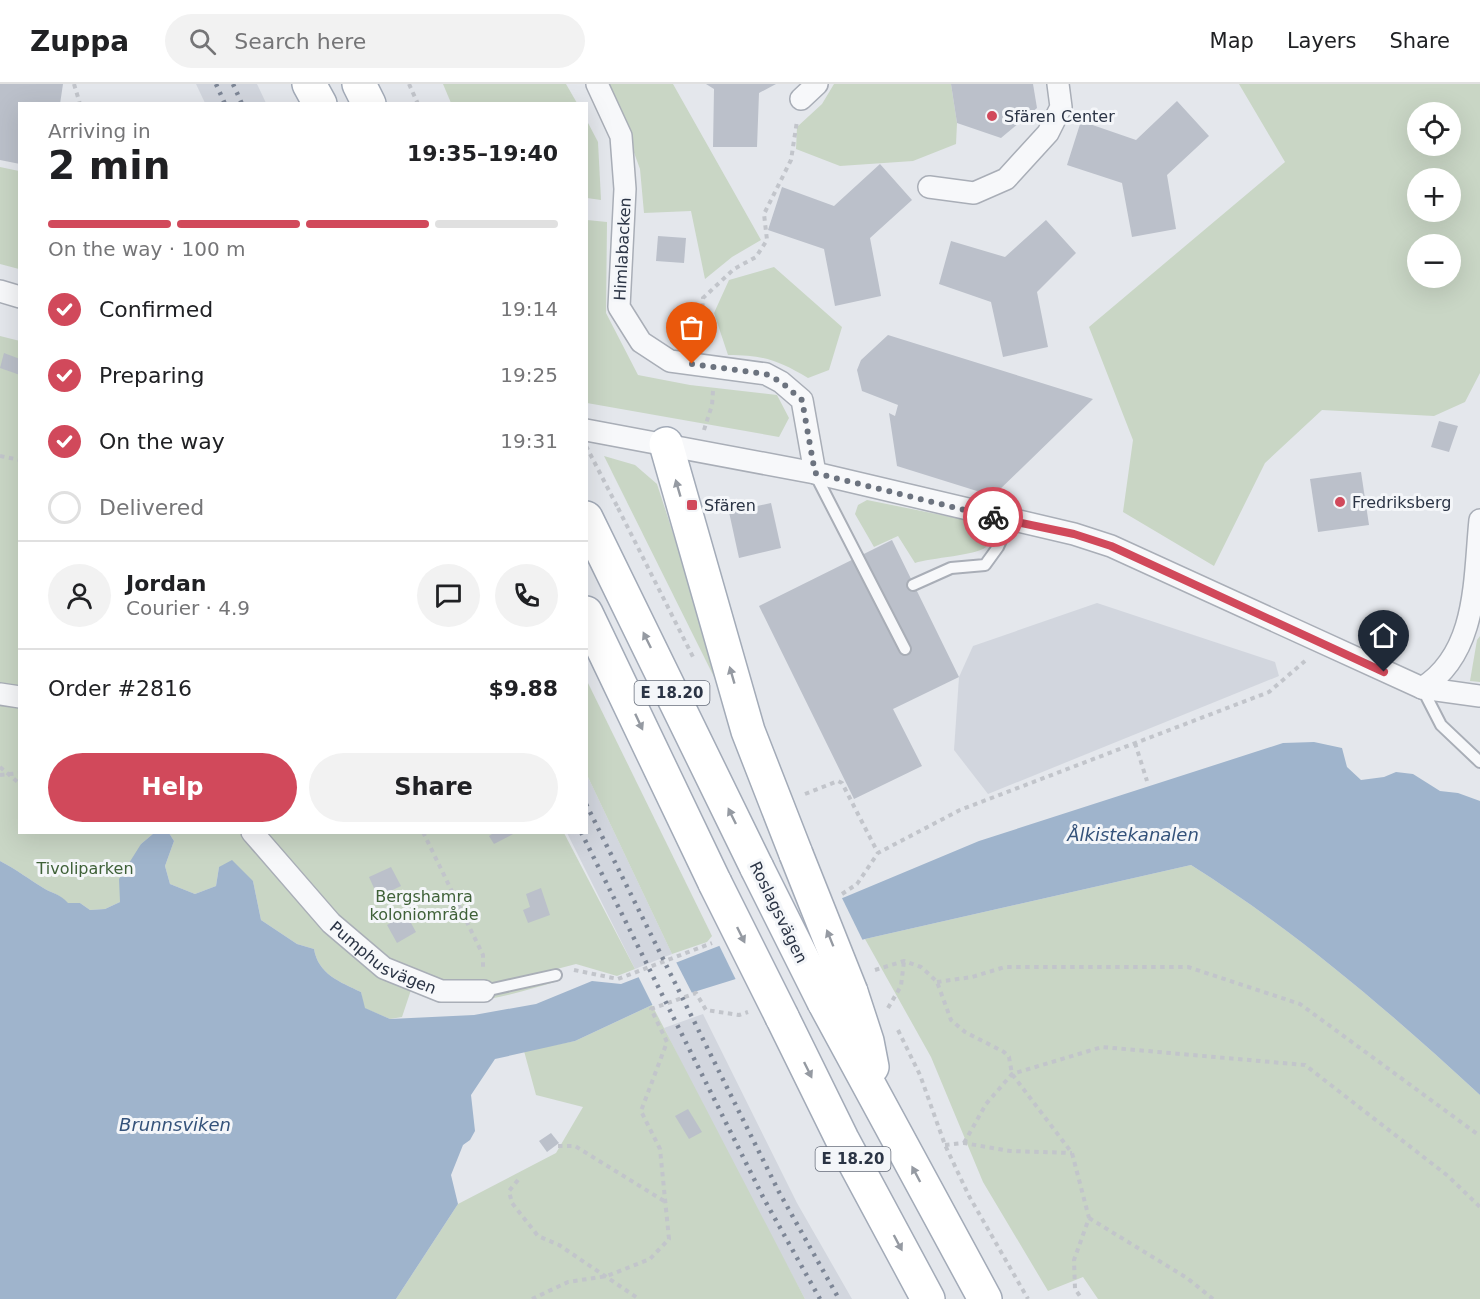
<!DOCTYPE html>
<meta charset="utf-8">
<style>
:root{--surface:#fff;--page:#f2f2f2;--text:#202124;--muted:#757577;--line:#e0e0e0;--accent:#d1495b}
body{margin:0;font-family:"DejaVu Sans",sans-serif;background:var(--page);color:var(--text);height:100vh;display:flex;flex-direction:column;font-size:22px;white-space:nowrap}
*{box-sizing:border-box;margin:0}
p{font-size:20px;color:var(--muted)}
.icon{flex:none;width:33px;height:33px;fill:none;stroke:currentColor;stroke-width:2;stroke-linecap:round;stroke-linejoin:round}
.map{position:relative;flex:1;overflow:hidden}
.panel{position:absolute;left:18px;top:18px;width:570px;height:732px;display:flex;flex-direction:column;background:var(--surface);border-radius:0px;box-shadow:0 6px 24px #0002}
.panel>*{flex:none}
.buttons{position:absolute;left:1407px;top:18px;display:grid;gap:12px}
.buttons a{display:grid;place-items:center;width:54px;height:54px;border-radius:50%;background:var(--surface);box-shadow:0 6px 24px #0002;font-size:30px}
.pin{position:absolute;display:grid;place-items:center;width:51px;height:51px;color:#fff;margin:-62px -26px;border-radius:50% 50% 50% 0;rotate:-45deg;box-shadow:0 0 6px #0007}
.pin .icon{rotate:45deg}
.courier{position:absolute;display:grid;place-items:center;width:60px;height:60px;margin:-30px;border:4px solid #d1495b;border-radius:50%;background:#fff;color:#222;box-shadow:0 2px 8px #0007}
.head em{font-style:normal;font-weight:700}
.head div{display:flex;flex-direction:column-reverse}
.head{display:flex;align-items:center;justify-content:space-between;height:102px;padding:0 30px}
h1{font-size:39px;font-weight:700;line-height:45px}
.bar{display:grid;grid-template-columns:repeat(4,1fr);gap:9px 6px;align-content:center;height:72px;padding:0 30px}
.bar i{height:8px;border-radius:4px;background:var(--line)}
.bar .selected{background:var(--accent)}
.bar p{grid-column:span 4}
.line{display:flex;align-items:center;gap:15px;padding:0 30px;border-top:2px solid var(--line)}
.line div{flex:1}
.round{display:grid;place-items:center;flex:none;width:63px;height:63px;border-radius:32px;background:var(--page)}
ol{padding:0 30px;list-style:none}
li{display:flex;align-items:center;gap:18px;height:66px}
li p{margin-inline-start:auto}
li .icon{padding:6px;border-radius:50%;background:var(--accent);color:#fff;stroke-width:4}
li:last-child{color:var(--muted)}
li i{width:33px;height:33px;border:3px solid var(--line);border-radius:50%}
.cta{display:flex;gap:12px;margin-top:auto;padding:12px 30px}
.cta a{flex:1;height:69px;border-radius:36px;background:var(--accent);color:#fff;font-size:24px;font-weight:700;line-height:69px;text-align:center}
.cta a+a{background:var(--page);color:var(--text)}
header{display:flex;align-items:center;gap:36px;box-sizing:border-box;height:84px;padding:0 30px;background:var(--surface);border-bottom:2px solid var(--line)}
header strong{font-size:28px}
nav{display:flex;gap:33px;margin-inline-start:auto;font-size:21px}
.search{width:420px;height:54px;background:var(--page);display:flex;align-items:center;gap:15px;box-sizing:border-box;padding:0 21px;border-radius:33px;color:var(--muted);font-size:22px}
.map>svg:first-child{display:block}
.built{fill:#d2d6de}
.green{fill:#c9d6c5;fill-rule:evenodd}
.water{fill:#9fb4cc}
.pier{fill:#e4e7ec}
.building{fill:#bbc0ca}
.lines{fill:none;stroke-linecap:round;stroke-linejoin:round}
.lane-casing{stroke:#a9aeb7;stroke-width:14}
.street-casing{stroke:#a9aeb7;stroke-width:24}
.primary-casing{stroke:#a3abb8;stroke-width:36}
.path{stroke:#c2c5cb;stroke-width:4;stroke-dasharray:4.5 4.5;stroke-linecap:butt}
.lane{stroke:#f7f8fa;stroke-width:10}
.street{stroke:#f7f8fa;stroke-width:21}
.primary{stroke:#fff;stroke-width:33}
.rail{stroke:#7d8696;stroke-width:4.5;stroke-dasharray:3 6;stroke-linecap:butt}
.primary-bridge-casing{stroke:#a3abb8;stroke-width:36;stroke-linecap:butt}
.path-bridge{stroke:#c2c5cb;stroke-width:4;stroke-dasharray:4.5 4.5;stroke-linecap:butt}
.primary-bridge{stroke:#fff;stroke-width:33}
.oneway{fill:#959aa2}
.done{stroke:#6c737f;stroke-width:6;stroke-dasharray:0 10.8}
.route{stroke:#d1495b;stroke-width:8}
.poi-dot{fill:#d1495b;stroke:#f4f6f9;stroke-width:2}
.labels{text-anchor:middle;stroke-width:6;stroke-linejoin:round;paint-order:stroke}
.shield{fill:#f4f6f9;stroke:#676e7b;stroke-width:1.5}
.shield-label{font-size:15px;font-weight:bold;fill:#2b3445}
.poi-label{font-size:16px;fill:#2b3445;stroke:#f4f6f9;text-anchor:start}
.street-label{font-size:16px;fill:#2b3445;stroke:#f4f6f9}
.park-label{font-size:16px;fill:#3f6138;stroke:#f4f6f9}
.water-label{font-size:18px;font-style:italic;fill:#34527a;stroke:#f4f6f9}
</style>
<header>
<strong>Zuppa</strong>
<div class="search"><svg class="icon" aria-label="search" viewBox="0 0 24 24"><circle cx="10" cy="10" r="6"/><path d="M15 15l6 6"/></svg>Search here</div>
<nav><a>Map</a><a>Layers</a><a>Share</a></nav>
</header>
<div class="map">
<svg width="1480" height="1215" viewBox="0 0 1480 1215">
<rect width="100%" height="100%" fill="#e4e7ec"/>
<g class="built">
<path d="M196 0H257L266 19H205Z"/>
<path d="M1097 519 1275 578 1279 592 988 710 954 666 959 593 973 562Z"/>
<path d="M587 691 672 870 635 885 567 749 586 748Z"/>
<path d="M703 930 797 1119 852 1215H805L722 1060 664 944Z"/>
</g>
<g class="green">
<path d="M443 0H566L577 19H451Z"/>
<path d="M609 0H673L761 156 732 173 705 195 691 127 644 129 640 85Z"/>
<path d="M834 0H951L957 39 956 60 913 77 840 82 796 65 797 43 822 20Z"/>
<path d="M1239 0H1480V289L1465 318 1434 332 1322 326 1265 379 1214 482 1123 428 1133 356 1089 243 1285 78ZM1418 28H1450V62H1418ZM1418 94H1450V128H1418ZM1418 160H1450V194H1418Z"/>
<path d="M587 37 598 58 601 116 587 114Z"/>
<path d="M0 83 19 87V185L0 180Z"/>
<path d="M587 136 607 138 606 229 638 291 690 301 777 311 789 334 779 353 587 319Z"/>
<path d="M774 183 842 243 829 286 808 294C778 276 763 271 728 271L714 229 729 196Z"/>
<path d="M0 252 20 257V748L154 749 141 760 120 818 105 825 90 826 80 819 68 820C60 810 54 810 45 805 30 796 16 785 0 777Z"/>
<path d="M604 372 635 381 657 400 731 627Z"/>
<path d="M867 416 986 440 990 444C990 450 990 458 986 463 978 471 930 474 915 479L898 452 874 463 855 430 858 421Z"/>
<path d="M1480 552V598L1470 597 1477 556Z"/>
<path d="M587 597 712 852 707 858 672 870 587 691Z"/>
<path d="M169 749H564L635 885 617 892 576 880 553 886 558 897C509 911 459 930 411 906L402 933 390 935 364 924 361 908C340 898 318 890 314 865L297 860 261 836 253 797 219 783 216 802 195 810 170 800 165 782 174 757Z"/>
<path d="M1191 781C1296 847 1389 927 1480 1011V1215H1098L1083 1193 1048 1207 983 1098 931 973 865 855Z"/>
<path d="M652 921 805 1215H396L458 1120 556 1069 583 1023 536 1011 524 967 575 957Z"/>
</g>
<path class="water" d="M1314 658 1342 664 1347 683 1361 696 1384 693 1396 688 1413 690 1440 707 1458 709 1480 717V1011C1389 927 1296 847 1191 781L865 855 652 921 575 957 495 975 471 1011 475 1047 470 1056 463 1061 451 1091 458 1120 396 1215H0V777C16 785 30 796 45 805 54 810 60 810 68 819H80L90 826 105 825 120 818 119 795 141 760 154 749H169L174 757 165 782 170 800 195 810 216 802 219 783 232 776 253 797 261 836 297 860 314 865C318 890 340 898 361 908L365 924 390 935 474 931 536 920 592 897 621 900 845 813 979 757 1283 659Z"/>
<g class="pier">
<path d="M841 812 864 859 737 898 718 859Z"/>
<path d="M675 876 693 911 654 924 637 890Z"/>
</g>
<g class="building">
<path d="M0 0H63L60 20H20V80L0 76Z"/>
<path d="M706 0H776L759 9 757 63H713L714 5Z"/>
<path d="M951 0H1033L1037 24 1001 54 957 39Z"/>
<path d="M1177 17 1209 52 1167 91 1176 145 1132 153 1122 99 1067 81 1081 37 1136 56Z"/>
<path d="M880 80 912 116 870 154 881 212 835 222 824 165 768 146 782 103 834 122Z"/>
<path d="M1046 136 1076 169 1037 208 1048 263 1003 273 991 218 939 200 951 157 1005 173Z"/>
<path d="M658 152 686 154 684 179 656 177Z"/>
<path d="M888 251 1093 315 993 412 897 382 889 329 895 332 898 321 862 307 857 286 861 276Z"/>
<path d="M4 269 20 275V291L0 284Z"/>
<path d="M1439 337 1458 342 1449 368 1431 363Z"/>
<path d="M1361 388 1369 441 1318 448 1310 395Z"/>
<path d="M771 419 781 464 739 474 729 428Z"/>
<path d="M892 456 959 593 893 625 922 682 854 715 759 522Z"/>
<path d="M495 748H517L494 760 489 752Z"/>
<path d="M391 783 401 802 378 813 369 793Z"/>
<path d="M541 804 550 831 528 839 523 826 530 823 526 810Z"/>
<path d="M406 830 416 848 397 859 387 841Z"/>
<path d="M688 1025 702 1048 689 1055 675 1032Z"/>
<path d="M551 1049 559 1059 547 1068 539 1057Z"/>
</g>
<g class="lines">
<g class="lane-casing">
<g id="lane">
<path d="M815 390 905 565"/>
<path d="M913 501 951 484 985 481 998 463 1010 437"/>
<path d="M1422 604 1441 641 1480 678"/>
<path d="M484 907 556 891"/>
</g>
</g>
<g class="street-casing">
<g id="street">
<path d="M597 0 621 52 625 105 619 223 641 258 670 277 766 290 781 298 802 316 815 389"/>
<path d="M801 15 817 0"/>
<path d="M929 103 974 109 1006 95 1048 49 1061 23 1058 0"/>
<path d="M0 207 20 213"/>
<path d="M586 346 815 389 1074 450 1111 462 1422 604 1480 612"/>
<path d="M1422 604C1478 569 1474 495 1480 436"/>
<path d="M0 610 20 613"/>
<path id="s1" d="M252 748 331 839 384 884 441 907H484"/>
</g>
</g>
<g class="primary-casing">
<g id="primary">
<path d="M309 0 320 20"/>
<path d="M359 0 369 20"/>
<path d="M666 360 748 647 796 770"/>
<path d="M586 434 757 784"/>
<path d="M586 529 715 799"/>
<path d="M851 908 867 957 872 983"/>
<path d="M824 918 985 1215"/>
<path d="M782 933 842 1055 928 1215"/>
</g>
</g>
<g class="path">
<path d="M74 0 80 20"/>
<path d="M409 0 418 20"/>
<path d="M706 259 701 243 703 214 734 185 756 173 767 156 764 130 791 76 797 37"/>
<path d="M704 346 712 321 713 307"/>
<path d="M0 372 20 376"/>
<path d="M618 424 693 573"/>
<path d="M1135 659 1147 697"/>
<path d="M0 683 20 700"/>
<path d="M0 691 20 689"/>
<path d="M805 710 838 697 842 699 878 769"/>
<path d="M423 748 483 871V884"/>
<path d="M842 810 857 800 878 769 960 726 1269 608 1305 577"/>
<path d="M574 886 618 895 712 859"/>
<path d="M875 886 904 877 921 883 929 890 937 898 951 936 965 948 1004 968 1009 973 1012 990 1072 1069 1089 1134 1074 1176 1075 1205 1082 1215"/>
<path d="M937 898 972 893 1005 883H1188L1300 920 1480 1052"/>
<path d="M888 924 901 902 904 877"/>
<path d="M898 946 920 991 945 1061 969 1112 1028 1215"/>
<path d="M964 1059 986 1020 1012 990 1102 963 1305 981 1448 1092 1480 1123"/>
<path d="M945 1061 964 1059 1010 1067 1072 1069"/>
<path d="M558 1062H575L664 1117"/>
<path d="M518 1096 509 1107 512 1119 538 1152 559 1161 639 1215"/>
<path d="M1089 1134 1187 1194 1213 1215"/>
<path d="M532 1215 568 1198 607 1192 650 1175 669 1155 660 1065 641 1027 667 958 651 925 696 909 706 926 739 931 748 928"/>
</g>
<use href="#lane" class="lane"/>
<use href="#street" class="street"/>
<use href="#primary" class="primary"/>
<g class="rail">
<path d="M216 0 225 20"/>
<path d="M233 0 242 20"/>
<path d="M586 720 779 1108 839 1215"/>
<path d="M581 748 764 1115 820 1215"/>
</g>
<g class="primary-bridge-casing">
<g id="primary-bridge">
<path d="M796 770 851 908"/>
<path d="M757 784 824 918"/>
<path d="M715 799 782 933"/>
</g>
</g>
<path class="path-bridge" d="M586 362 618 424"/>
<use href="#primary-bridge" class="primary-bridge"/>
</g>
<defs><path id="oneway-solid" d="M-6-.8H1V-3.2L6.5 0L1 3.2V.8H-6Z" transform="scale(1.5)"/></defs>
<g class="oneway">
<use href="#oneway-solid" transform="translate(678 404) rotate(-106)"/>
<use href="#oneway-solid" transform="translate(647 556) rotate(-116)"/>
<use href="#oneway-solid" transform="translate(732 591) rotate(-106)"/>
<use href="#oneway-solid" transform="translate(639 638) rotate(65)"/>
<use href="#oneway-solid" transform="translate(732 732) rotate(-116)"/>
<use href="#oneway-solid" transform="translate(741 851) rotate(64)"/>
<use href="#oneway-solid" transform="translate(830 854) rotate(-112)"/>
<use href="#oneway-solid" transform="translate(808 986) rotate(64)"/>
<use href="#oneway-solid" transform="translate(916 1090) rotate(-118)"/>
<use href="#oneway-solid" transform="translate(898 1159) rotate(62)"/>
</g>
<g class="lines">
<path class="done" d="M692 280 766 290 781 298 802 316 815 389 993 433"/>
<path class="route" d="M993 433 1074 450 1111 462 1384 588"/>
</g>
<g class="poi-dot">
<circle cx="992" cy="32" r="6"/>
<circle cx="1340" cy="418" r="6"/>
<rect x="686" y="415" width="12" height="12" rx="3"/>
</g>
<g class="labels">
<g class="shield">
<rect x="634.5" y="597" width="75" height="24" rx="4.5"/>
<rect x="815.5" y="1063" width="75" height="24" rx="4.5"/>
</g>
<g class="shield-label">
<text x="672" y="614">E 18.20</text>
<text x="853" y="1080">E 18.20</text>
</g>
<g class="poi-label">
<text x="1004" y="38">Sfären Center</text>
<text x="1352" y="424">Fredriksberg</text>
<text x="704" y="427">Sfären</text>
</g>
<g class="street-label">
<text transform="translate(622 165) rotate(-87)" y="6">Himlabacken</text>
<text transform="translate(779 828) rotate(64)" y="6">Roslagsvägen</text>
<text dy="6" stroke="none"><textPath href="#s1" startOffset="184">Pumphusvägen</textPath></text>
</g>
<g class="park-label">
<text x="85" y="790">Tivoliparken</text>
<text x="424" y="818">Bergshamra<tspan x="424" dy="18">koloniområde</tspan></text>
</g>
<g class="water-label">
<text x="1133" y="757">Ålkistekanalen</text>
<text x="175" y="1047">Brunnsviken</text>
</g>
</g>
</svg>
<div class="buttons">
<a><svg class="icon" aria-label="locate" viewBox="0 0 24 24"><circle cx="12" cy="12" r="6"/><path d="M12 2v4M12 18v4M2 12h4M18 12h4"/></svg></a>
<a>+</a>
<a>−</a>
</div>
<div class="pin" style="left:692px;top:280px;background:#ea580c"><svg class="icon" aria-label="bag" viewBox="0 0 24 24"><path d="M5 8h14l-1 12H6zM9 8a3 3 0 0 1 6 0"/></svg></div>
<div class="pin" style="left:1384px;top:588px;background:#1f2937"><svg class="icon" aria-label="home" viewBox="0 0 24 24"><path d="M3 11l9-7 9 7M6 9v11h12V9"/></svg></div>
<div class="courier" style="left:993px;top:433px"><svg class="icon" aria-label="bike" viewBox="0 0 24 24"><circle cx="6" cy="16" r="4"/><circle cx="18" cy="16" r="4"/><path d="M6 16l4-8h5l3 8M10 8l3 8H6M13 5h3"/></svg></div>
<section class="panel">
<div class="head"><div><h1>2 min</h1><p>Arriving in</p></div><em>19:35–19:40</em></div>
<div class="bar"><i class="selected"></i><i class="selected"></i><i class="selected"></i><i></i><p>On the way · 100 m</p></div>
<ol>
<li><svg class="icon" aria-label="check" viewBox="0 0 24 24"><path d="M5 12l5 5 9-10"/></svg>Confirmed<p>19:14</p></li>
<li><svg class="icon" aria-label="check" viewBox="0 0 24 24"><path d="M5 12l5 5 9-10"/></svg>Preparing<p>19:25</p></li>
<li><svg class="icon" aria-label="check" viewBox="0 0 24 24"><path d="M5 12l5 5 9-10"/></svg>On the way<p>19:31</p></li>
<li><i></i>Delivered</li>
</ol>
<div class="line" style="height:108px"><a class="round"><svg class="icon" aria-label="person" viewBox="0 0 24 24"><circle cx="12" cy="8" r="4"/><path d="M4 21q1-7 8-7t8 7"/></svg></a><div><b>Jordan</b><p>Courier · 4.9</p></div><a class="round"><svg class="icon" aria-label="chat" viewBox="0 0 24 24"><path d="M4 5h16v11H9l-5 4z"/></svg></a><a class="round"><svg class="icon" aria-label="phone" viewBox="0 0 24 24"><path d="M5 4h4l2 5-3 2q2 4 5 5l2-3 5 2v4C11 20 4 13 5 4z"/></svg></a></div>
<div class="line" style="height:78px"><div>Order #2816</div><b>$9.88</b></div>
<div class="cta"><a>Help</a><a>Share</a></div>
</section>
</div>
